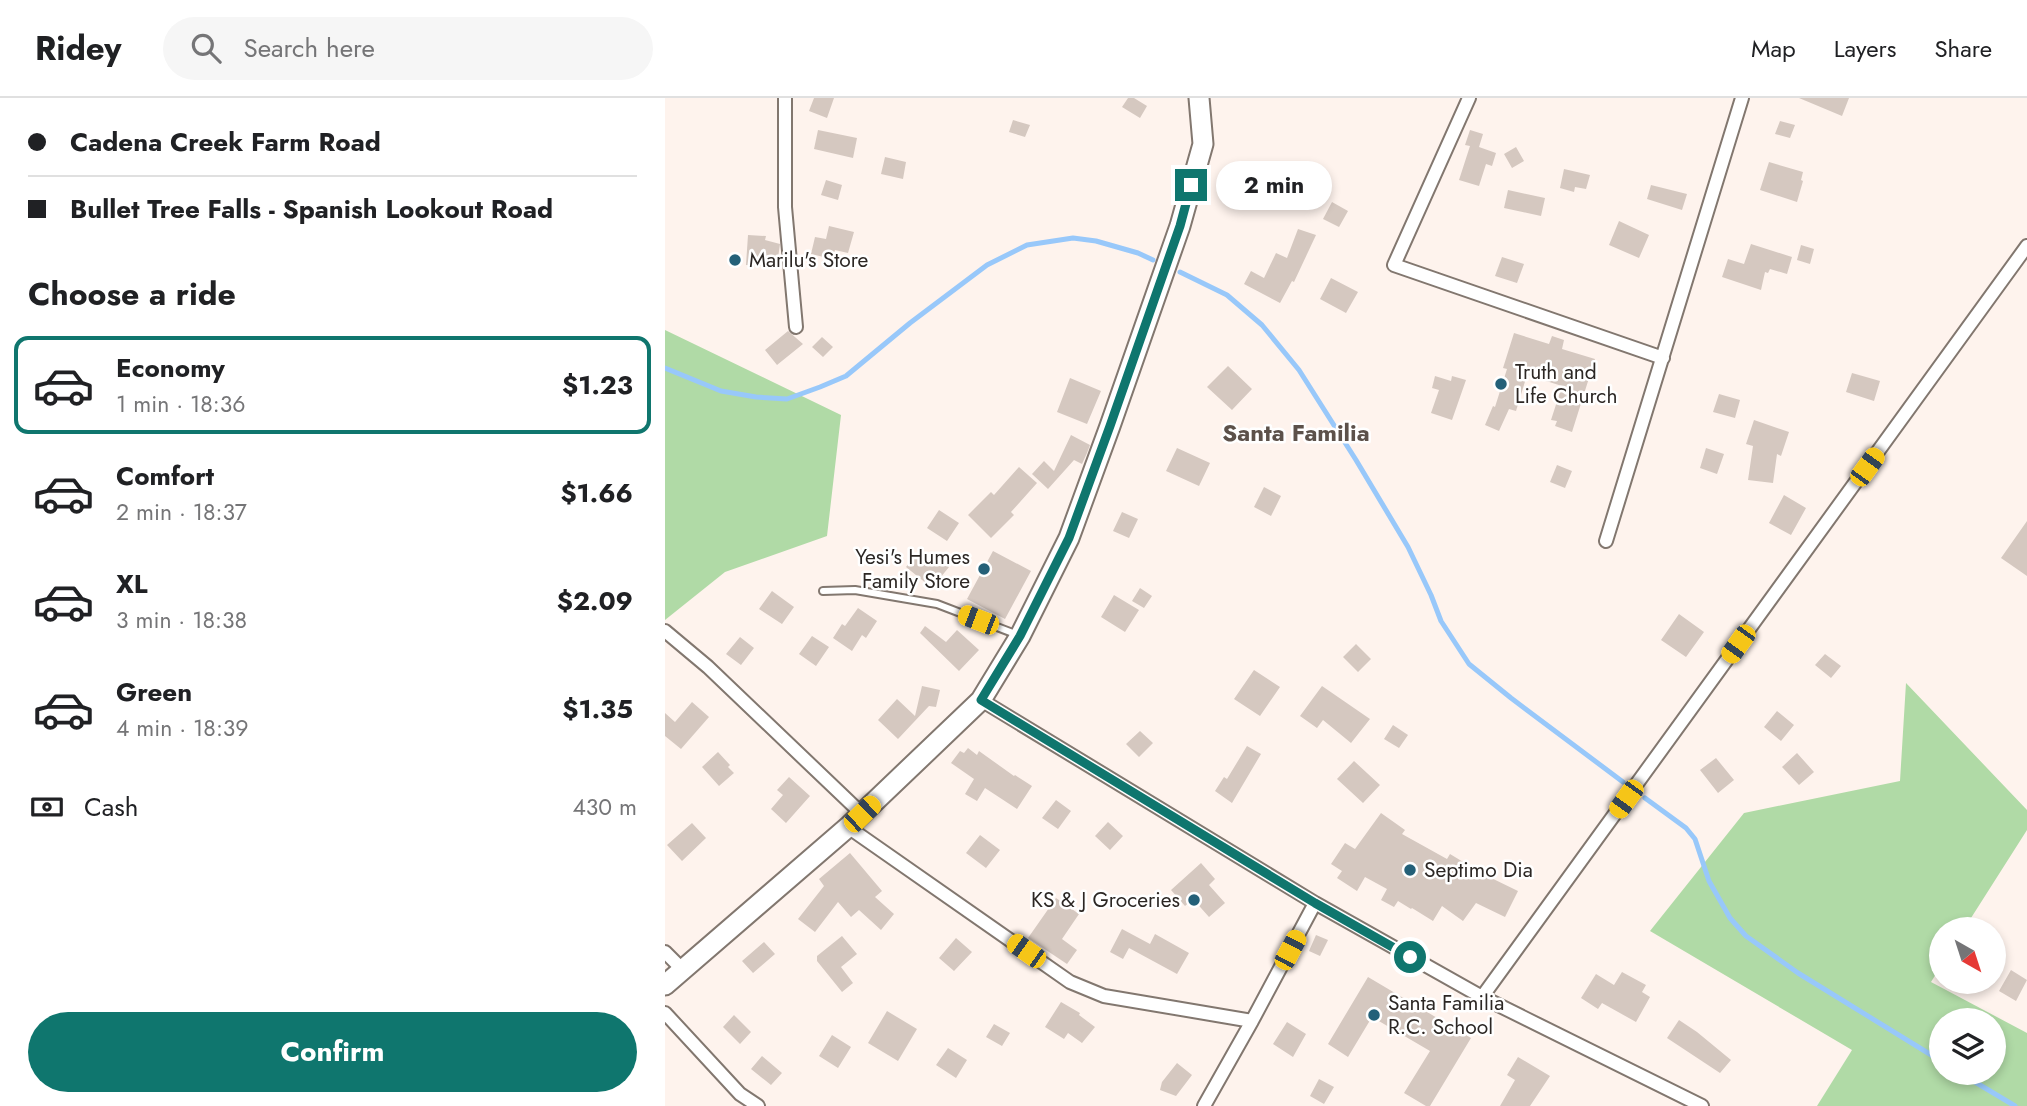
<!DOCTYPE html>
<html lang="en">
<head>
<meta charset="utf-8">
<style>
	body { margin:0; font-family:Jost,sans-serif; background:#f6f6f6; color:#202124; height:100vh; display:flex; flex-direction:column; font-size:26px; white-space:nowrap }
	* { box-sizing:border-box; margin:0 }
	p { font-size:23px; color:#757577 }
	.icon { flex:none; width:38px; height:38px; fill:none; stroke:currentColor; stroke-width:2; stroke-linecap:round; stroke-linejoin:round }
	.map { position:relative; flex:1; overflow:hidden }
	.side { display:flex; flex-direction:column; background:#fff; width:665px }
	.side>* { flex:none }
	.hud { display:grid; align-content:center; height:154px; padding:0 28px; background:#fff }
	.needle { width:46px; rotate:141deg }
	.buttons { position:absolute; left:1264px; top:819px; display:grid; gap:14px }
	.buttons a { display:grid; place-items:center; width:77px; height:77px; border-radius:50%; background:#fff; box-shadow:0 4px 10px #0003; font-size:35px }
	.end { position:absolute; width:32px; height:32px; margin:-16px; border:9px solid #0f766e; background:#fff; box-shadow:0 0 0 4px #fff }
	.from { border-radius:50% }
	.bubble { position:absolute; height:49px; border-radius:24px; background:#fff; box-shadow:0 4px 10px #0003; font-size:23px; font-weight:700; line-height:49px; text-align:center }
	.car { position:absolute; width:21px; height:42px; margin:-21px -10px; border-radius:9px; box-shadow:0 0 5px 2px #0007; background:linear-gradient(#f5c518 24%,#345 0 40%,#f5c518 0 76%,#345 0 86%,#f5c518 0) }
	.hud b { display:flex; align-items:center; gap:24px; height:66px; font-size:26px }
	.hud b+b { border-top:2px solid #e0e0e0 }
	.hud i { width:18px; height:18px; background:#202124 }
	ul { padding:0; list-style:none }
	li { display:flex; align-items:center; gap:21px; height:98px; margin:0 14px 10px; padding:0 14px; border:4px solid transparent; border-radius:14px }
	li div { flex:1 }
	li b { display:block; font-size:26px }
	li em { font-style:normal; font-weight:700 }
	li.selected { border-color:#0f766e }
	li>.icon { width:63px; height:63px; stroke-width:1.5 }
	h2 { padding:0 28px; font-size:32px; line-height:84px }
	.pay { display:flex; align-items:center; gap:18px; height:77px; padding:0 28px; font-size:26px }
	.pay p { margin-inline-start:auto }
	.primary-button { display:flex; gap:14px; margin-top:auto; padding:14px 28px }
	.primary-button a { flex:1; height:80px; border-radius:42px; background:#0f766e; color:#fff; font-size:28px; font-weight:700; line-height:80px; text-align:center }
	header { display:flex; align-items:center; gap:42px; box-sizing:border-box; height:98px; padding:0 35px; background:#fff; border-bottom:2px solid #e0e0e0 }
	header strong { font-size:33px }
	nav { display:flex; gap:38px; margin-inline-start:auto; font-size:24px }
	.search { width:490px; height:63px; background:#f6f6f6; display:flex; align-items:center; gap:18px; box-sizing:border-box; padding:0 24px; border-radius:38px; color:#757577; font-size:26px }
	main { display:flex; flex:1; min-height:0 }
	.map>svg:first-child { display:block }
	.green { fill:#b0daa6; fill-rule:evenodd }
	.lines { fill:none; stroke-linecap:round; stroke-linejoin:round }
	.stream { stroke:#98c8fa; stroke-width:5 }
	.building { fill:#d5c8c0 }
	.lane-casing { stroke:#82776f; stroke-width:10 }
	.street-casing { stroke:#82776f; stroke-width:16 }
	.secondary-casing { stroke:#82776f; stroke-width:23 }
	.lane { stroke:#fff; stroke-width:6 }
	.street { stroke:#fff; stroke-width:12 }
	.secondary { stroke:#fff; stroke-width:19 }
	.route { stroke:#0f766e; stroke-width:9 }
	.poi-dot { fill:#246078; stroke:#fff; stroke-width:2.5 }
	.labels { text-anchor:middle; stroke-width:5; stroke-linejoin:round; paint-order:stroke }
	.poi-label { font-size:21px; fill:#2c2724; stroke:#fff; text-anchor:start }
	.quarter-label { font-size:24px; font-weight:bold; fill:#5c514a; stroke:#fff }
</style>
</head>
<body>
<header>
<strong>Ridey</strong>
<div class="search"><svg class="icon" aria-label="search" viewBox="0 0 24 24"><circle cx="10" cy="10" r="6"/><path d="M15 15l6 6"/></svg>Search here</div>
<nav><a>Map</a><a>Layers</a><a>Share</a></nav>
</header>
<main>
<section class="side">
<div class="hud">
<b><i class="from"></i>Cadena Creek Farm Road</b>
<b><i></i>Bullet Tree Falls - Spanish Lookout Road</b>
</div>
<h2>Choose a ride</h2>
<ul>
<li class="selected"><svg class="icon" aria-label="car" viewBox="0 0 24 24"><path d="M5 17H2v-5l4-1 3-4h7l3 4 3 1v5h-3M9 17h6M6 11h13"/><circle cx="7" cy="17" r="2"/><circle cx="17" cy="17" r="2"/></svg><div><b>Economy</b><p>1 min · 18:36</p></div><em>$1.23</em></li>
<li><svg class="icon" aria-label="car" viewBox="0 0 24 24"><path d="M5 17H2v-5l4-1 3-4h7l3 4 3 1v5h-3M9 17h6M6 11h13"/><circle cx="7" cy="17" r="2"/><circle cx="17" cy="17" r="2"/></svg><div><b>Comfort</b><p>2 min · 18:37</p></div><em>$1.66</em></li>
<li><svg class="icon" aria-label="car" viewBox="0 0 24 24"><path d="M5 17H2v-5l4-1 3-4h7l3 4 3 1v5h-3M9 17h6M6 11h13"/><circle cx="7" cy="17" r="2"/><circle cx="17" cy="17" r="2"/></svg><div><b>XL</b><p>3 min · 18:38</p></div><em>$2.09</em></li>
<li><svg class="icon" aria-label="car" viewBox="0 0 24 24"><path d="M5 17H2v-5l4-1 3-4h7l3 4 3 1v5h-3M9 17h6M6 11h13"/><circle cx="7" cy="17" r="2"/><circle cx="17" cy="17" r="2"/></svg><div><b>Green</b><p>4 min · 18:39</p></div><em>$1.35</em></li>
</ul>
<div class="pay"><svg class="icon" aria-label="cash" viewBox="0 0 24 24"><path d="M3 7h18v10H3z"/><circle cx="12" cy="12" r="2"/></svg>Cash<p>430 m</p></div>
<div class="primary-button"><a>Confirm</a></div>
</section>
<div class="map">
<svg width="1362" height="1008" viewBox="0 0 1362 1008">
	<rect width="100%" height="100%" fill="#fef3ed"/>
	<path class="green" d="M0 232 176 317 162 438 60 474 0 522Z
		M1241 585 1362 712V732L1299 831H1276V868L1266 884 1362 935V1008H1152L1187 952 985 833 1079 715 1235 683ZM1276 922H1328V975H1276Z"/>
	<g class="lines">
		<path class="stream" d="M515 174 562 197 597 227 634 272 691 362 743 449 766 497 776 523 804 566 846 600 958 684
			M0 270 56 293 91 299 122 301 155 289 181 278 245 225 322 167 362 147 408 140 431 143 473 155 488 162
			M980 700 1021 730 1030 741 1044 783 1065 820 1081 838 1133 875 1276 963
			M1295 975 1350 1008"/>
	</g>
	<path class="building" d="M149 0H169L162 20 144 13Z
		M463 0H469L482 8 475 20 457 9Z
		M1134 0H1184L1177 18Z
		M348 22 365 27 360 39 344 34Z
		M1115 23 1130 27 1125 40 1110 36Z
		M153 32 192 40 188 60 149 51Z
		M805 32 818 36 814 49 831 55 827 68 821 66 814 88 794 82 805 48 800 47Z
		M851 49 859 63 847 70 839 56Z
		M220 59 241 64 238 81 216 76Z
		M1104 64 1138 74 1136 82 1138 83 1132 104 1095 92Z
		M899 71 925 77 921 91 910 89 909 94 895 90Z
		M161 82 177 87 173 102 156 97Z
		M986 87 1022 96 1017 112 982 101Z
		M843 92 880 100 876 118 839 110Z
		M667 104 683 113 674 129 658 121Z
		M954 123 984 137 974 160 944 147Z
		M164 128 189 134 183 155 170 152 167 161 146 156 150 139 161 141Z
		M633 131 651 137 629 184 627 183 615 205 579 186 586 173 599 180 611 155 622 160Z
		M83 137 101 138 100 142 115 146 113 160 98 157 97 168 81 167Z
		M1086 146 1127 159 1122 176 1105 171 1103 175 1100 174 1096 192 1057 179 1063 161 1079 166Z
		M1136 147 1149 151 1145 166 1132 162Z
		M837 159 859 166 852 185 830 178Z
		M666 180 693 194 681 215 655 201Z
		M123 233 138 246 112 267 100 252Z
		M849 235 884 246 887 238 899 242 897 251 930 261 907 334 890 328 892 323 886 322 897 288 862 277 851 313 844 311 834 333 820 327 828 308 830 309 842 271 838 270Z
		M157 239 168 249 158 259 147 249Z
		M563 268 587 291 567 312 542 289Z
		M1187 275 1215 283 1209 303 1181 294Z
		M770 278 786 283 787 278 801 282 787 322 766 315 774 292 767 290Z
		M405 280 436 293 422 326 392 314Z
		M1054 296 1075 302 1070 320 1048 314Z
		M1089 322 1124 334 1116 358 1112 356 1108 385 1083 382 1088 348 1081 346Z
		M406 337 425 347 422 355 417 366 409 362 383 391 367 376 379 363 389 373Z
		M512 350 545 365 534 388 501 373Z
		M1041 350 1059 356 1052 376 1035 370Z
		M892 367 907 373 900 390 885 384Z
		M354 369 372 385 346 414 349 417 326 440 303 417 326 394 329 397Z
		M599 389 616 398 606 418 589 409Z
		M1119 397 1141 410 1126 437 1104 425Z
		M274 412 294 425 282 443 262 430Z
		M457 414 473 421 464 440 448 433Z
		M1362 423V478L1336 460Z
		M328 453 366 473 340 521 302 501Z
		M266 455 284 469 267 490 241 469 251 457 259 464Z
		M475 490 487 498 479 510 467 503Z
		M107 493 129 509 117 526 94 511Z
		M449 497 474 512 460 534 436 519Z
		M193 510 212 523 201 540 197 537 187 553 168 540 177 526 180 528Z
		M1014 516 1039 534 1021 559 996 542Z
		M260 528 281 544 292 532 314 552 294 573 255 535Z
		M147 538 164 549 151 568 134 556Z
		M75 539 89 550 76 567 61 556Z
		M691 546 706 561 693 574 678 559Z
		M1160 556 1176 568 1166 580 1150 567Z
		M589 572 615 589 595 618 569 601Z
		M257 588 275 592 271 609 264 608 233 641 213 622 232 601 250 618Z
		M657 588 705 621 686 645 658 622 652 630 635 618Z
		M27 604 44 619 16 651 0 638V615L10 624Z
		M1112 613 1129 627 1116 643 1099 629Z
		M728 627 743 637 734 650 719 641Z
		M475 633 488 645 474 659 461 646Z
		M582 648 596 656 567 705 550 693 559 679 562 681Z
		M303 650 312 657 314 653 349 678 350 677 367 688 352 711 320 690 312 703 300 696 309 681 286 665 295 653 299 655Z
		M53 654 65 667 63 669 69 675 54 688 37 669Z
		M1132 655 1149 674 1134 687 1117 669Z
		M1051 660 1069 682 1053 695 1035 672Z
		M689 663 715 687 698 705 672 681Z
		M124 679 145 698 121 725 106 711 118 697 112 692Z
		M391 702 406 713 393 731 377 720Z
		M716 715 740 732 737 736 782 761 785 756 818 776 853 793 840 819 811 805 798 823 777 808 768 823 747 810 746 811 733 803 729 809 716 802 722 791 700 779 692 793 672 780 677 773 666 766 680 745 690 751Z
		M443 724 458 738 445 752 430 738Z
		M27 725 41 740 17 763 2 747Z
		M315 737 335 752 321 770 301 755Z
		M185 755 217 793 210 799 229 816 216 832 194 812 186 819 173 804 150 834 133 821 159 788 154 781Z
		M536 765 550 781 544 787 560 805 544 819 528 801 520 808 506 792Z
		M391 800 414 816 397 841 412 852 402 866 363 840Z
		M457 831 485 846 490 836 524 855 512 876 464 850 458 861 445 854Z
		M651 837 663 842 655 858 644 853Z
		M177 838 192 856 176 869 188 885 177 894 152 863V858Z
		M291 840 307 854 289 873 274 860Z
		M99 844 110 856 88 875 77 863Z
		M1346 872 1362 882 1351 903 1334 893Z
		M957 874 981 887 977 894 985 899 971 924 937 905 933 911 916 900 931 876 949 887Z
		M703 879 806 940 765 1008H761L739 995 765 953 707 919 683 959 663 946Z
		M396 904 415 915 414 917 430 929 417 945 403 935 399 941 380 929Z
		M222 913 252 931 233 963 203 945Z
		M69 917 86 934 75 946 58 929Z
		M1014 922 1032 934 1066 962 1055 975 1002 940Z
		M622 924 641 936 628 959 608 946Z
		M329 926 345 935 337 948 321 939Z
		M167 937 186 949 173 970 154 958Z
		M283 950 302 962 291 980 271 967Z
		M97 958 117 975 106 987 86 971Z
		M853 959 885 978 865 1008H835L850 982 842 977Z
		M512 965 527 977 511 998 495 992 497 984Z
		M654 981 669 989 659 1006 645 998Z"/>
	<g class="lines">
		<g class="lane-casing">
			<path id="lane" d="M158 493 190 492 272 506 353 537"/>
		</g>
		<g class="street-casing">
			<path id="street" d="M120 0V109L131 229
				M804 0 729 167 998 260
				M941 443 1077 0
				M0 533 43 569 197 716
				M316 602 650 805 817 899 1037 1008
				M183 729 405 884 439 898 587 923
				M0 854 18 872
				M817 899 1362 148
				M0 915 75 996 93 1008
				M539 1008 587 923 650 805"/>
		</g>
		<g class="secondary-casing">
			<path id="secondary" d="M0 887 183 729 316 602 355 538 404 440 445 328 515 128 538 46 534 0"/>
		</g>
		<use href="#lane" class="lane"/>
		<use href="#street" class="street"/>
		<use href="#secondary" class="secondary"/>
	</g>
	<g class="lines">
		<path class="route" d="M526 87 515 128 445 328 404 440 355 538 316 602 650 805 745 859"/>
	</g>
	<g class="poi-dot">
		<circle cx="70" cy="162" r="7"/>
		<circle cx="836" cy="286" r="7"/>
		<circle cx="319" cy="471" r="7"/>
		<circle cx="745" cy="772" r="7"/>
		<circle cx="529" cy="802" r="7"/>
		<circle cx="709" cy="917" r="7"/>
	</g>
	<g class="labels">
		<g class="poi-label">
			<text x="84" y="169">Marilu's Store</text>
			<text x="850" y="281">Truth and<tspan x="850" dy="24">Life Church</tspan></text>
			<text x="305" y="466" text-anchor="end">Yesi's Humes<tspan x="305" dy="24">Family Store</tspan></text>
			<text x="759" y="779">Septimo Dia</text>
			<text x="515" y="809" text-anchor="end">KS &amp; J Groceries</text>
			<text x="723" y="912">Santa Familia<tspan x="723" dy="24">R.C. School</tspan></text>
		</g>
		<g class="quarter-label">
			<text x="631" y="343">Santa Familia</text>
		</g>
	</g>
</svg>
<div class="buttons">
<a><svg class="needle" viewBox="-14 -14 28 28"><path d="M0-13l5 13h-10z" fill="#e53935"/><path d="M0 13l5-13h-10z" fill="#757577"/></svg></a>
<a><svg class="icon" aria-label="layers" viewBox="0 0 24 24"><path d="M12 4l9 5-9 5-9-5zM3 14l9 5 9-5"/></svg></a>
</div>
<i class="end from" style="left:745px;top:859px"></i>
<i class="end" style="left:526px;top:87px"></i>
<div class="bubble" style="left:551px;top:63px;width:116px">2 min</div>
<i class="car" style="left:1202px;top:369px;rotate:36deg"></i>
<i class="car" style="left:313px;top:522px;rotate:291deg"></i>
<i class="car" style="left:1073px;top:546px;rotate:216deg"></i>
<i class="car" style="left:961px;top:701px;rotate:216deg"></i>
<i class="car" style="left:197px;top:716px;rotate:46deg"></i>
<i class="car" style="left:625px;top:852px;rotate:28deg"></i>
<i class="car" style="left:361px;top:853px;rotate:305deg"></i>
</div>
</main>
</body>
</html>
